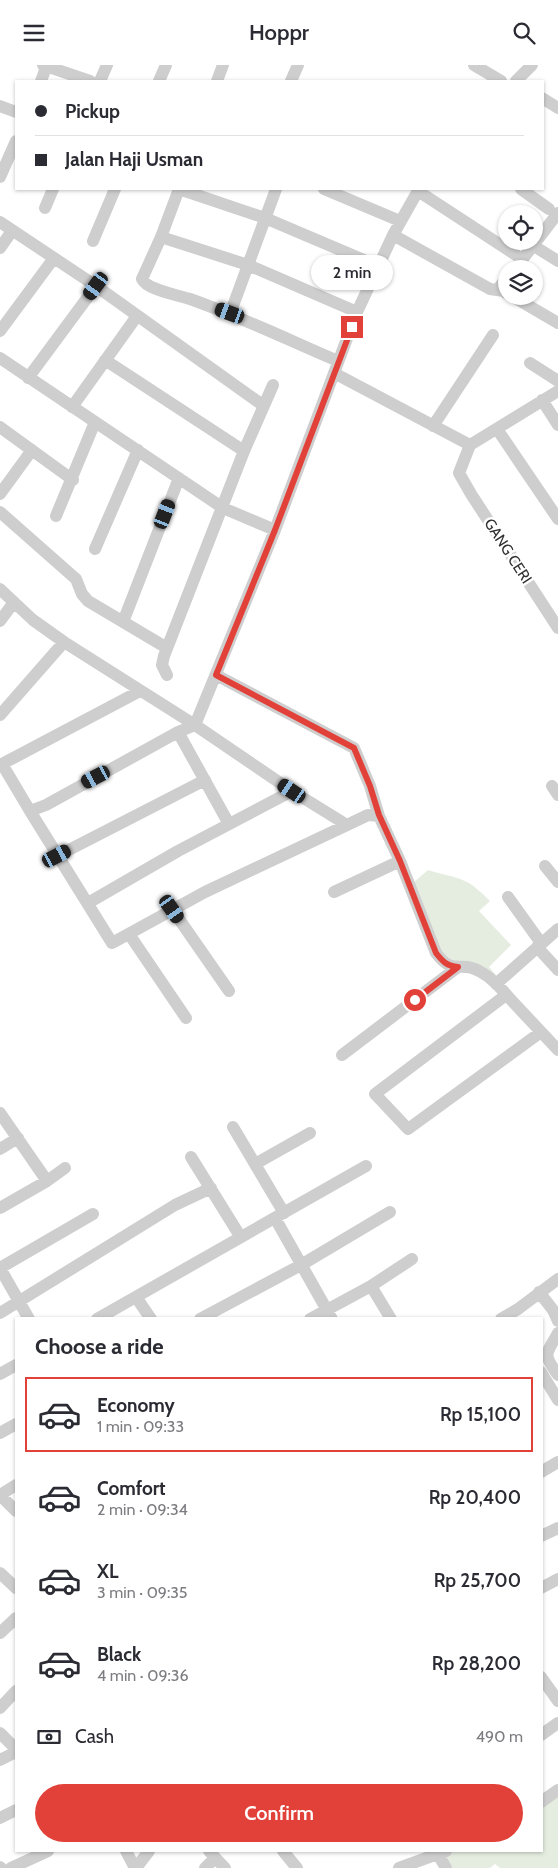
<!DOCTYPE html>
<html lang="en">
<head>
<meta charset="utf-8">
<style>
	body { margin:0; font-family:Cabin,sans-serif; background:#f2f2f3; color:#2b2b33; height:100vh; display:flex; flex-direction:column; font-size:19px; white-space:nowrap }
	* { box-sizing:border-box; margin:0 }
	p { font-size:16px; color:#7c7c81 }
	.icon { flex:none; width:28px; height:28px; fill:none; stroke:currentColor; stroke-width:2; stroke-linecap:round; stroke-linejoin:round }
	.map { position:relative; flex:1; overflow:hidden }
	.sheet { position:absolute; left:15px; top:1252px; width:528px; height:535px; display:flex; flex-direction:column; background:#fff; border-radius:0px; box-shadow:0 1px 4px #0004 }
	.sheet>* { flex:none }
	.guide { position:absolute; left:15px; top:15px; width:529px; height:110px; border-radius:0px; box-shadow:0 1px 4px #0004; display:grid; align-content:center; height:110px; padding:0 20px; background:#fff }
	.buttons { position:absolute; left:498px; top:140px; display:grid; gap:10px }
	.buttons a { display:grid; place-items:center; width:45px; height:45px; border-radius:50%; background:#fff; box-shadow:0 1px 4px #0004; font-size:25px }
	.end { position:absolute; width:22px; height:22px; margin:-11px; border:6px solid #e24139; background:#fff; box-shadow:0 0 0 2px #fff }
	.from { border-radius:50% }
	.bubble { position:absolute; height:35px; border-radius:18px; background:#fff; box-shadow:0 1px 4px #0004; font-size:16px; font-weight:600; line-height:35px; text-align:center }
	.car { position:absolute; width:15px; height:30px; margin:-15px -8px; border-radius:6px; box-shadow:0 0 4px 1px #0007; background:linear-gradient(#222 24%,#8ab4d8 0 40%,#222 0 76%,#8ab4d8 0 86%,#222 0) }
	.guide b { display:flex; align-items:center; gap:18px; height:48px; font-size:19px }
	.guide b+b { border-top:1px solid #e1e1e2 }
	.guide i { width:12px; height:12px; background:#2b2b33 }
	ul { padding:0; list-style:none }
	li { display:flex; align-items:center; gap:15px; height:75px; margin:0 10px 8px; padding:0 10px; border:2px solid transparent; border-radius:0px }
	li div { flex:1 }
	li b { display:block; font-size:19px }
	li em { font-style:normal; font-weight:600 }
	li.selected { border-color:#e24139 }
	li>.icon { width:45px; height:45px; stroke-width:1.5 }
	h2 { padding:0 20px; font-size:22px; line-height:60px }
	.pay { display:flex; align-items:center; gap:12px; height:55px; padding:0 20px; font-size:19px }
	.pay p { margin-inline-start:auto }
	.cta { display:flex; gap:10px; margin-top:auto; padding:10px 20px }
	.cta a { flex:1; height:58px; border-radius:30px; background:#e24139; color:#fff; font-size:20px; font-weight:600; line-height:58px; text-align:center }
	header { display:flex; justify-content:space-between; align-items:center; height:65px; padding:0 20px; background:#fff; font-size:22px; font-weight:600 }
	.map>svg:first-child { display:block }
	.green { fill:#e5ede0 }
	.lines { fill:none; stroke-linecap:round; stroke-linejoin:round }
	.minor { stroke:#cecece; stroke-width:12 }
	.route { stroke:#e24139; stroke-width:6 }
	.labels { text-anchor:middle; stroke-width:5; stroke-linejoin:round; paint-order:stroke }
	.street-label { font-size:15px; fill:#313131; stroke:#fff }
</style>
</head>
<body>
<header><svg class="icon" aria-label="menu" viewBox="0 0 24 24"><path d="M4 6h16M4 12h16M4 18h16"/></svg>Hoppr<svg class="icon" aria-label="search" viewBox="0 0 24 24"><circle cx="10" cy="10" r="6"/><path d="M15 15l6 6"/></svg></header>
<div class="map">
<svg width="558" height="1803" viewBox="0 0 558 1803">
	<rect width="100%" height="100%" fill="#fff"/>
	<path class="green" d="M428 805C439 809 450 810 460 814 472 818 481 827 490 836L479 846 511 880 489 902 496 910 457 898 440 887 414 817Z
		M558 1730V1803H500L495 1799 490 1803H451L442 1790 449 1786H541V1741Z"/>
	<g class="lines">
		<path class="minor" d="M43 0 90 16
			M474 0 501 16
			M41 16 47 0
			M100 16 107 0
			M159 16 166 0
			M217 16 223 0
			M291 16 298 0
			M516 16 532 0
			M542 33 558 43
			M0 41 16 47
			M0 112 16 76
			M324 124 400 156
			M521 124 549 144
			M418 126 516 190
			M45 143 53 124
			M0 157 96 221 264 341
			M393 170 490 224 504 226
			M161 172 248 200 357 247
			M93 176 115 124
			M534 181 558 196
			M0 183 12 166
			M515 204 558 148
			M506 214 501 220 506 228
			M512 231 558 258
			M230 249 276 124
			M0 266 54 193
			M0 293 223 443 275 465
			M105 295 244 386
			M338 296C289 275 241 252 190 234 178 230 147 225 142 214L161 172 179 124 265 153 378 201
			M530 298 558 316
			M334 308 470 380
			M28 313 96 221
			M558 326 470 380 459 408 471 429 558 563
			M542 335 558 360
			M72 342 137 251
			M433 361 493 270
			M0 362 73 415
			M497 364 558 454
			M0 429 32 385
			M0 447 76 514 82 529 88 536 167 583
			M56 451 95 357
			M95 484 138 385
			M0 524 33 555 64 577 195 660 292 726 347 760 368 750 379 751
			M0 556 14 537
			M123 557 179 413
			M167 610 162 600 164 591 244 386 273 320
			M216 610 354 683 370 721 379 751 400 796 436 888C454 912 460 895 479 906 493 913 503 926 513 937 528 953 543 969 558 985
			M0 650 64 577
			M195 660 178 667 46 740 30 746 112 878 205 827 347 760
			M195 660 275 465 357 247 393 170 419 124
			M178 667 229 759
			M552 721 558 730
			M30 746 2 699 140 626
			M57 791 205 715
			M545 801 558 817
			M334 827 400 796
			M508 832 541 878
			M88 838 178 786 292 726
			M172 844 229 926
			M129 869 186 953
			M537 882 558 905
			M496 919 558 864
			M506 930 375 1029 408 1064 541 967
			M342 990 458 902
			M0 1048 47 1116
			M233 1062 284 1148
			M0 1084 18 1073
			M191 1092 240 1171
			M255 1099 310 1068
			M0 1143 47 1116 65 1103
			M275 1153 332 1254
			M0 1203 93 1149
			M0 1203 29 1254
			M371 1221 391 1254
			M539 1227 553 1245 558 1256
			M136 1232 151 1254
			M0 1248 175 1140 211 1123
			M97 1254 366 1101
			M200 1254 301 1200 390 1147
			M310 1254 371 1221 412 1194
			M501 1254 518 1244 558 1214
			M558 1268C546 1290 542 1288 558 1310
			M541 1307 558 1335
			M0 1309 16 1300
			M0 1368 16 1359
			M541 1407 558 1397
			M0 1430 16 1446
			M0 1430 16 1420
			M541 1471 558 1463
			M0 1508 16 1523
			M541 1523 558 1514
			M0 1568 16 1553
			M541 1612 558 1636
			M0 1643 16 1626
			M0 1668 16 1684
			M541 1670 558 1658
			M0 1695 16 1687
			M541 1737 558 1725
			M0 1753 16 1745
			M126 1786 135 1803
			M209 1786 225 1803
			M283 1786 297 1803
			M436 1786 446 1803
			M0 1802 1 1803
			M11 1803 48 1786
			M136 1803 149 1786
			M205 1803 215 1793
			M399 1803 446 1786"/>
	</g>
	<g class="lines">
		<path class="route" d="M352 262 275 465 216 610 354 683 370 721 379 750 400 796 436 888C443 897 447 901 458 902L415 935"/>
	</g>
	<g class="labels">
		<g class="street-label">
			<text transform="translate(508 486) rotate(57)" y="5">GANG CERI</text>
		</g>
	</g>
</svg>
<div class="buttons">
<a><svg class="icon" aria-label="locate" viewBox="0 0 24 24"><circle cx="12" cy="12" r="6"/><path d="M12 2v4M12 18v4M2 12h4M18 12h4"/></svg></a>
<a><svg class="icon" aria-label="layers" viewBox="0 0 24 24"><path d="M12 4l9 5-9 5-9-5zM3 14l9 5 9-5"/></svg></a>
</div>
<i class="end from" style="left:415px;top:935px"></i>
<i class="end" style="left:352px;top:262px"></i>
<div class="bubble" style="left:311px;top:190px;width:82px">2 min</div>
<i class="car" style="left:96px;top:221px;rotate:216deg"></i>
<i class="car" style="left:230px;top:248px;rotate:290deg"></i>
<i class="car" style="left:165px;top:449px;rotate:21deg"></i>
<i class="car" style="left:96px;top:712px;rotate:242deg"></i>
<i class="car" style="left:292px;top:726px;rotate:304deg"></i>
<i class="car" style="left:57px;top:791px;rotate:62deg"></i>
<i class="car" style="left:172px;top:844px;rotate:145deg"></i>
<div class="guide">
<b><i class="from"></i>Pickup</b>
<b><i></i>Jalan Haji Usman</b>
</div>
<section class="sheet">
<h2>Choose a ride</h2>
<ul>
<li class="selected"><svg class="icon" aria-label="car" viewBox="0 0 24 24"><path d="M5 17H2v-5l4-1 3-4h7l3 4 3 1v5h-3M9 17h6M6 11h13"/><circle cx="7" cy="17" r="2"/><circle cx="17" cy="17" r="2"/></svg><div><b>Economy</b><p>1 min · 09:33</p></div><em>Rp 15,100</em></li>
<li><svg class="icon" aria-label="car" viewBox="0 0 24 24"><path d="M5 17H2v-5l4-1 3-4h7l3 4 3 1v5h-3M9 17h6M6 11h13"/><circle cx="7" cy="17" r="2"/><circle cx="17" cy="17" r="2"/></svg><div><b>Comfort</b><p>2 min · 09:34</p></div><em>Rp 20,400</em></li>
<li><svg class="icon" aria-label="car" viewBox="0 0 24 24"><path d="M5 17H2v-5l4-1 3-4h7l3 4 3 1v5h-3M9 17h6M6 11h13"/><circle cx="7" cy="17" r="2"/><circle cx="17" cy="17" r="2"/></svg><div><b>XL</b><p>3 min · 09:35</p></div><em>Rp 25,700</em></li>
<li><svg class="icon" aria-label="car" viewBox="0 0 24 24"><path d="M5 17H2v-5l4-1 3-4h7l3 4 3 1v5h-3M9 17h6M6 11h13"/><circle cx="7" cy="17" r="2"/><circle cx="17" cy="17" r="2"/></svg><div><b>Black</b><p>4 min · 09:36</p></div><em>Rp 28,200</em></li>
</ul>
<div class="pay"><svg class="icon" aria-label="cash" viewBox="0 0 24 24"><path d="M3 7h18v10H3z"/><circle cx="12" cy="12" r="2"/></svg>Cash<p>490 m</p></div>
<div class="cta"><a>Confirm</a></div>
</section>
</div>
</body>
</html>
